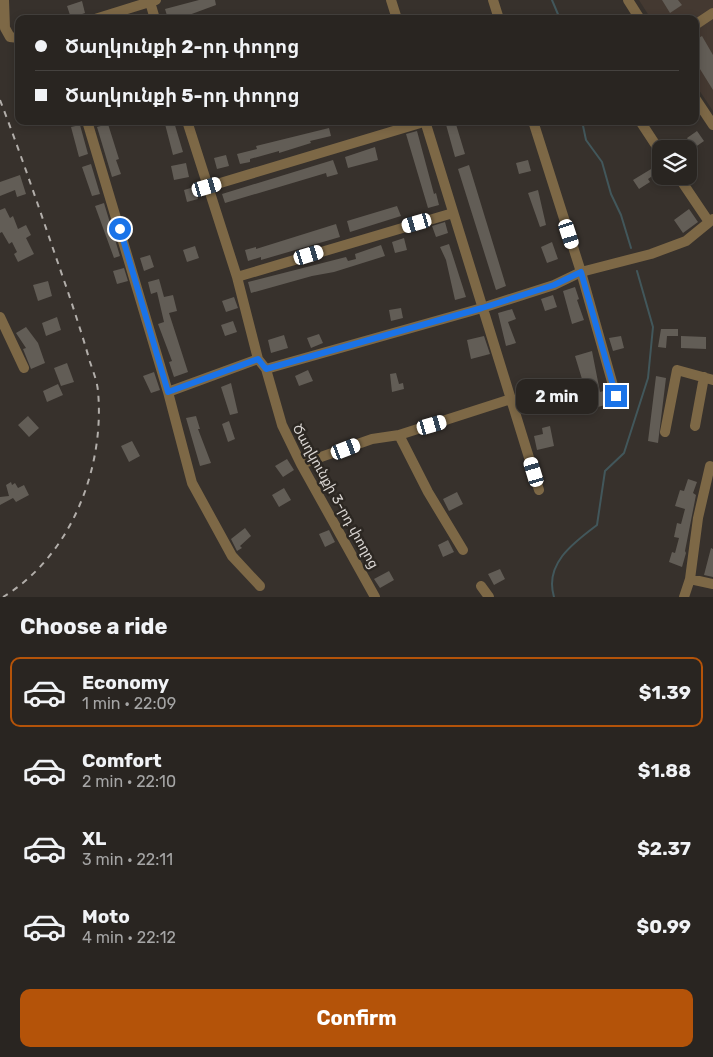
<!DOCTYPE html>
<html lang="en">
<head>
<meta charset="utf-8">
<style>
	body { margin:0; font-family:Rubik,"Noto Sans Armenian",sans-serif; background:#312d2a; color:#f1f3f6; height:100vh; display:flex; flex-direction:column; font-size:19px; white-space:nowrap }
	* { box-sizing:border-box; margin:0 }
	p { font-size:16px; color:#a5a5a5 }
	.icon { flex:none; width:28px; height:28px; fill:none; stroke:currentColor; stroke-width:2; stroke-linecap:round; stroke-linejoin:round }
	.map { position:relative; height:597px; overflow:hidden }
	.sheet { display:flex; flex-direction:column; background:#292521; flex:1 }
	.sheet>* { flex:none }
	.banner { position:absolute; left:15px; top:15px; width:684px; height:110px; border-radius:10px; box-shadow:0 2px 8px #0003,0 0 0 1px #45423f; display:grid; align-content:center; height:110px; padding:0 20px; background:#292521 }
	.controls { position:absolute; left:652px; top:140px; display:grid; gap:10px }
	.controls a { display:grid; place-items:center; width:45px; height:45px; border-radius:10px; background:#292521; box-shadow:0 2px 8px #0003,0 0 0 1px #45423f; font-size:25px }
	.end { position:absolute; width:22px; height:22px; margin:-11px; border:6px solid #1a73e8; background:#fff; box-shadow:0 0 0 2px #fff }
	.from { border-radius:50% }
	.bubble { position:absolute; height:35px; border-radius:10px; background:#292521; box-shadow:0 2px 8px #0003,0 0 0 1px #45423f; font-size:16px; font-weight:700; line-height:35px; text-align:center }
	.car { position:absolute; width:15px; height:30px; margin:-15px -8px; border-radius:6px; box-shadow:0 0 4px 1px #0007; background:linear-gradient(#fff 24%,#345 0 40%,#fff 0 76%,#345 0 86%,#fff 0) }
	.banner b { display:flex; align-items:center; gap:18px; height:48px; font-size:19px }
	.banner b+b { border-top:1px solid #45423f }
	.banner i { width:12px; height:12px; background:#f1f3f6 }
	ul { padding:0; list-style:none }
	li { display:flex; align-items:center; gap:15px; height:70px; margin:0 10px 8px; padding:0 10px; border:2px solid transparent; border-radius:10px }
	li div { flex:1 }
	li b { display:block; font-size:19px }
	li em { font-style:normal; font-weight:700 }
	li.on { border-color:#b45309 }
	li>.icon { width:45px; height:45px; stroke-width:1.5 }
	h2 { padding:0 20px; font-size:22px; line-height:60px }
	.primary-button { display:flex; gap:10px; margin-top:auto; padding:10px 20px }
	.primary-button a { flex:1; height:58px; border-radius:10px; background:#b45309; color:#fff; font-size:20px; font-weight:700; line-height:58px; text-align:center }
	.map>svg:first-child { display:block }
	.built { fill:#443931 }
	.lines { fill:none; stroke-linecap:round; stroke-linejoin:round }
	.stream { stroke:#42575b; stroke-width:2 }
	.building { fill:#625d56 }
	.minor { stroke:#7d6846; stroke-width:10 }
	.rail { stroke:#b2aeaa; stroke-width:2; stroke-dasharray:6 6; stroke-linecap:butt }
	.route { stroke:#1a73e8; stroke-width:6 }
	.labels { text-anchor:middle; stroke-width:5; stroke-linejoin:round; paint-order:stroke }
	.street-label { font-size:14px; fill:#dad6d3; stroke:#2c2722 }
</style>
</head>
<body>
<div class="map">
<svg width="713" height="597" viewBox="0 0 713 597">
	<rect width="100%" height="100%" fill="#37312c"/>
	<path class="built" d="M639 0H713V111L695 84V19H651Z"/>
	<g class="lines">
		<path class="stream" d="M552 0 560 19
			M582 121 586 140 602 162 611 194 621 215 631 248
			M554 597C544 564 573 543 597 525L605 471 624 453 648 378 653 327 637 271"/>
	</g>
	<path class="building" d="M199 0H215L216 5 189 15 168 19 165 9Z
		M662 0H678L682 5 670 13Z
		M82 1 85 13 71 18 67 6Z
		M702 36 713 55V90L695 61V40Z
		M445 121H455L465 154 455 157Z
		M174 122 183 152 173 155 165 124Z
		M108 124 119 159 116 160 121 174 112 177 97 127Z
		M80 125 88 154 79 157 71 127Z
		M329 128 331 136 310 141 311 143 279 153V151L250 159V162L240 164 237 154 257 149 256 146Z
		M417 131 434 194 436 193 439 205 428 208 406 134Z
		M697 131 704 141 694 148 687 138Z
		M375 147 378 160 348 168 345 157Z
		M226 155 229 166 217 169 214 158Z
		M333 160 338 174 327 177 326 173 225 203 222 194Z
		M528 160 531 171 519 174 516 163Z
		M186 163 189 177 174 180 171 166Z
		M661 163V170L648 179 650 182 639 189 633 180Z
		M91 164 100 194 92 196 82 167Z
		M469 165 506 286 496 290 458 169Z
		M20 175 26 194 17 197 15 190 0 196V182Z
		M194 187 198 199 187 202 184 190Z
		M538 190 546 225 540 227 528 193Z
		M104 203 120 256 114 258 95 206Z
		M397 206 401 216 350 232 347 221Z
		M5 208 10 218 13 216 18 229 26 225 31 235 26 238 34 254 18 262 14 254 17 252 12 242 9 244 2 232 0 233V210Z
		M689 209 698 222 683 233 674 220Z
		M445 222 448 233 436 237 432 226Z
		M336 224 340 237 261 260V257L248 261 245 250 256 247V249Z
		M404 238 407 250 395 253 392 242Z
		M552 242 558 259 547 263 541 247Z
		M449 244 466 297 455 300 446 260 440 247Z
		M381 245 385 256 334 272 312 276 251 293 248 282 346 257 348 261 356 259 355 254Z
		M195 246 199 258 187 262 183 250Z
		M150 255 154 267 144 271 140 258Z
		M124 268 128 281 117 284 113 271Z
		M159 279 164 297 173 295 177 311 169 313 188 372 174 377 169 362 172 361 158 324 164 322 157 292 151 294 148 282Z
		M48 281 52 296 38 301 33 285Z
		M575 287 579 299 577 300 584 320 572 324 563 291Z
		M553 295 557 307 545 311 541 299Z
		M234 297 238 308 226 312 222 301Z
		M401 308 403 318 391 321 389 310Z
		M512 309 516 319 508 322 516 343 506 346 498 313Z
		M57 317 61 330 46 336 42 323Z
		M233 321 237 332 225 336 221 325Z
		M26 327 38 343 45 363 31 369 23 349 26 348 16 333Z
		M661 329H678V336H667L666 348 658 347Z
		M319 334 323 343 311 348 307 338Z
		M284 335 288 348 271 353 268 340Z
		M484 336 490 354 471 359 467 340Z
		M621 336 624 348 613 351 609 338Z
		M681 336 706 337V349L681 348Z
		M592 351 600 392 607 390 612 403 598 407 593 387 585 389 575 356Z
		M67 363 74 382 61 386 54 368Z
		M308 370 313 381 299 386 295 376Z
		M154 372 160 390 151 393 143 376Z
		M396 373 399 384 403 383 404 389 392 392 390 374Z
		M656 376 666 378 658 443 648 441Z
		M231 383 238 413 230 415 221 387Z
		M58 384 63 395 47 402 43 391Z
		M539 389 542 399 528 403 525 394Z
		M28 416 39 428 29 437 18 425Z
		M196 416 200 429H198L211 463 200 466 186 418Z
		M229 421 235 439 228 442 222 424Z
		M550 426 554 446 537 450 534 436 543 434 542 428Z
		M132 441 140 456 129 462 121 446Z
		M287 459 294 470 283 477 275 466Z
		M688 479 697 482 693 493 696 495 685 551 686 553 682 567 669 562 672 552 675 553 679 538 674 537 677 523 681 524 685 509 675 506 680 490 684 491Z
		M11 482 12 485 15 483 18 488 24 485 29 495 16 502 13 498 0 505V497L9 496 6 485Z
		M284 488 291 500 279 507 272 495Z
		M457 492 463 504 449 511 443 499Z
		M245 528 251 536 240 546 242 548 237 551 231 539Z
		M329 530 335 542 325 547 319 534Z
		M448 540 454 552 443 557 438 545Z
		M711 548 713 549V577L704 575Z
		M500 569 505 579 494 585 488 574Z
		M389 571 394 580 380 588 374 579Z"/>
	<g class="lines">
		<path class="minor" d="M4 0 5 28 10 37 19 38
			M391 0 397 19
			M493 0 499 19
			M628 0 640 19
			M150 2 155 19
			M95 19 156 0
			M695 25 713 13
			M695 98 713 125
			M87 121 168 392 192 483 232 556 260 586
			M187 121 237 277 258 359 266 369 282 425 301 464 375 597
			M425 121 539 490
			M533 121 581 272 616 396
			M640 121 661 153
			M678 176 709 222
			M207 187 427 121
			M237 277 453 213
			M0 317 24 368
			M266 369 482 308 554 285 581 272 651 254 686 241 713 219
			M168 392 258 359
			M695 426 704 377
			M665 432 677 370 713 380
			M399 435 428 492 463 550
			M301 464 372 439 399 435 511 399
			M690 579 698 518 710 466
			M481 586 489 597
			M684 597 690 579 713 584"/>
		<path class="rail" d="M0 100C24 162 45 226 67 289 75 313 83 337 90 362 93 371 97 381 98 391 105 468 71 556 3 597"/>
	</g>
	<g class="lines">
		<path class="route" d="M120 229 168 392 258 359 266 369 482 308 554 285 581 272 616 396"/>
	</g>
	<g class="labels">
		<g class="street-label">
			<text transform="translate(336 496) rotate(61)" y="5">Ծաղկունքի 3-րդ փողոց</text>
		</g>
	</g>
</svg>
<div class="controls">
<a><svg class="icon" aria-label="layers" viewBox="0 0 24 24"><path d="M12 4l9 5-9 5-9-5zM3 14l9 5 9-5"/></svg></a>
</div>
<i class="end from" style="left:120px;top:229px"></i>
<i class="end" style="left:616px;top:396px"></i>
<div class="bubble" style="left:516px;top:379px;width:82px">2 min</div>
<i class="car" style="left:207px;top:187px;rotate:74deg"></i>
<i class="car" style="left:417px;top:223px;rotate:254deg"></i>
<i class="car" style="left:569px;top:234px;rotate:162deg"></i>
<i class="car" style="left:309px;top:255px;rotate:73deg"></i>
<i class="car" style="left:432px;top:425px;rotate:74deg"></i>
<i class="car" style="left:346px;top:449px;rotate:69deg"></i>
<i class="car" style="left:534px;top:472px;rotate:343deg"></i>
<div class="banner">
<b><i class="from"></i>Ծաղկունքի 2-րդ փողոց</b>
<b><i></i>Ծաղկունքի 5-րդ փողոց</b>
</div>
</div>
<section class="sheet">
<h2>Choose a ride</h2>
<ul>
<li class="on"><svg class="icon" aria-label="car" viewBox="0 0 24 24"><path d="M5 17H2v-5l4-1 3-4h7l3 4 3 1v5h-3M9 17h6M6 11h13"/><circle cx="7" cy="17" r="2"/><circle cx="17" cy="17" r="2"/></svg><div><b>Economy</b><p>1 min · 22:09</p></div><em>$1.39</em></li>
<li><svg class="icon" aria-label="car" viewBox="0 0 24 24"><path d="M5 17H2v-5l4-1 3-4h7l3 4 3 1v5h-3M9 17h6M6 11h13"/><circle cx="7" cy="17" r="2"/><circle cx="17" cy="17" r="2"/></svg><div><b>Comfort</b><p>2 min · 22:10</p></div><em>$1.88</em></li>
<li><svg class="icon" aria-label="car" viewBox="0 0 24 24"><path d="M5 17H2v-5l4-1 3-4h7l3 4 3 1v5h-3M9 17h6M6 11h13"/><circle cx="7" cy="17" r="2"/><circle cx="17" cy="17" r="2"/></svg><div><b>XL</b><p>3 min · 22:11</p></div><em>$2.37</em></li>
<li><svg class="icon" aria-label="car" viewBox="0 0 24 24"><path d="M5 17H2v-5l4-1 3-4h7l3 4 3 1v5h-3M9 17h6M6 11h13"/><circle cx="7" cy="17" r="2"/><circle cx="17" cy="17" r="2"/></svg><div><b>Moto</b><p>4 min · 22:12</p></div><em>$0.99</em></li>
</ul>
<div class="primary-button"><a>Confirm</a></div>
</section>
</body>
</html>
